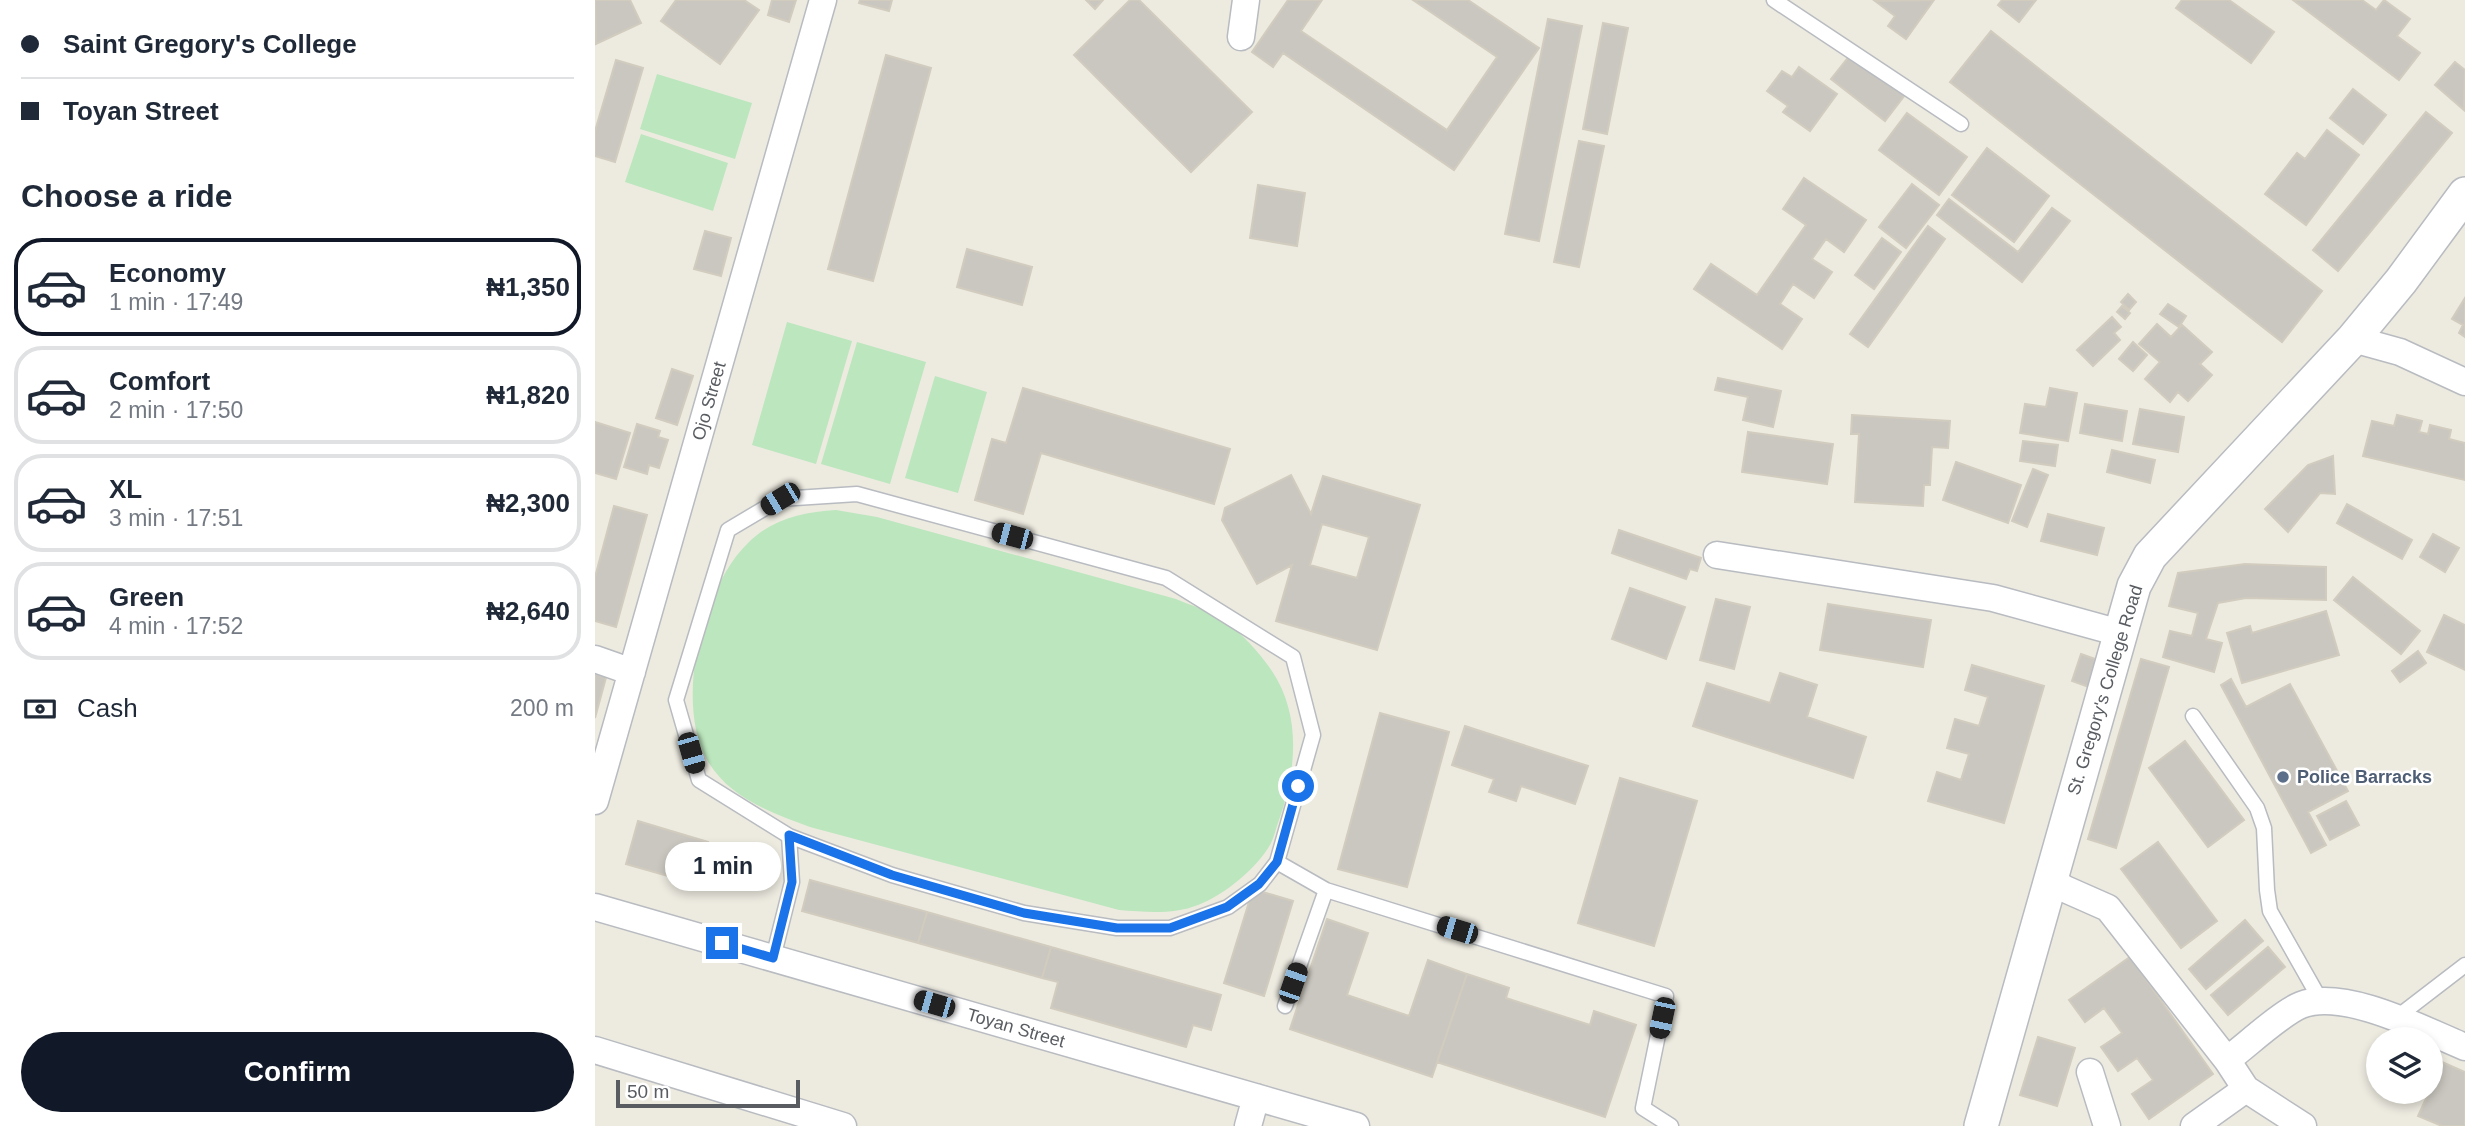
<!DOCTYPE html>
<html lang="en">
<head>
<meta charset="utf-8">
<style>
	body { margin:0; font-family:Arial,sans-serif; background:#f2f2f3; color:#1f2937; height:100vh; display:flex; flex-direction:column; font-size:26px; white-space:nowrap }
	* { box-sizing:border-box; margin:0 }
	p { font-size:23px; color:#747a83 }
	.icon { flex:none; width:38px; height:38px; fill:none; stroke:currentColor; stroke-width:2; stroke-linecap:round; stroke-linejoin:round }
	.map { position:relative; flex:1; overflow:hidden }
	.drawer { display:flex; flex-direction:column; background:#fff; width:595px }
	.drawer>* { flex:none }
	.guide { display:grid; align-content:center; height:154px; padding:0 21px; background:#fff }
	.controls { position:absolute; left:1771px; top:1027px; display:grid; gap:14px }
	.controls a { display:grid; place-items:center; width:77px; height:77px; border-radius:50%; background:#fff; box-shadow:0 4px 10px #0003; font-size:35px }
	.scale { position:absolute; left:21px; bottom:18px; width:184px; box-sizing:border-box; padding-left:7px; border:4px solid #595d62; border-top:0; font-size:19px; line-height:24px; white-space:nowrap; color:#595d62; -webkit-text-stroke:5px #fff; paint-order:stroke }
	.end { position:absolute; width:32px; height:32px; margin:-16px; border:9px solid #1a73e8; background:#fff; box-shadow:0 0 0 4px #fff }
	.from { border-radius:50% }
	.bubble { position:absolute; height:49px; border-radius:24px; background:#fff; box-shadow:0 4px 10px #0003; font-size:23px; font-weight:800; line-height:49px; text-align:center }
	.car { position:absolute; width:21px; height:42px; margin:-21px -10px; border-radius:9px; box-shadow:0 0 5px 2px #0007; background:linear-gradient(#222 24%,#8ab4d8 0 40%,#222 0 76%,#8ab4d8 0 86%,#222 0) }
	.guide b { display:flex; align-items:center; gap:24px; height:66px; font-size:26px }
	.guide b+b { border-top:2px solid #e0e1e3 }
	.guide i { width:18px; height:18px; background:#1f2937 }
	ul { padding:0; list-style:none }
	li { display:flex; align-items:center; gap:21px; height:98px; margin:0 14px 10px; padding:0 7px; border:4px solid #e0e1e3; border-radius:28px }
	li div { flex:1 }
	li b { display:block; font-size:26px }
	li em { font-style:normal; font-weight:800 }
	li.current { border-color:#111827 }
	li>.icon { width:63px; height:63px; stroke-width:1.5 }
	h2 { padding:0 21px; font-size:32px; line-height:84px }
	.pay { display:flex; align-items:center; gap:18px; height:77px; padding:0 21px; font-size:26px }
	.pay p { margin-inline-start:auto }
	.action { display:flex; gap:14px; margin-top:auto; padding:14px 21px }
	.action a { flex:1; height:80px; border-radius:42px; background:#111827; color:#fff; font-size:28px; font-weight:800; line-height:80px; text-align:center }
	main { display:flex; flex:1; min-height:0 }
	.map>svg:first-child { display:block }
	.garden { fill:#bce6bd }
	.building { fill:#cac7c0; stroke:#d2ccbf; stroke-width:2; fill-rule:evenodd }
	.lines { fill:none; stroke-linecap:round; stroke-linejoin:round }
	.service-casing { stroke:#b8bbc0; stroke-width:17 }
	.minor-casing { stroke:#b8bbc0; stroke-width:29 }
	.tertiary-casing { stroke:#b8bbc0; stroke-width:36 }
	.service { stroke:#fff; stroke-width:14 }
	.minor { stroke:#fff; stroke-width:26 }
	.tertiary { stroke:#fff; stroke-width:33 }
	.route { stroke:#1a73e8; stroke-width:9 }
	.service-dot { fill:#5c6f8a; stroke:#fff; stroke-width:2.5 }
	.labels { text-anchor:middle; stroke-width:5; stroke-linejoin:round; paint-order:stroke }
	.street-label { font-size:18px; fill:#595d62; stroke:#fff }
	.service-label { font-size:18px; font-weight:bold; fill:#4e5e75; stroke:#fff; text-anchor:start }
</style>
</head>
<body>
<main>
<section class="drawer">
<div class="guide">
<b><i class="from"></i>Saint Gregory's College</b>
<b><i></i>Toyan Street</b>
</div>
<h2>Choose a ride</h2>
<ul>
<li class="current"><svg class="icon" aria-label="car" viewBox="0 0 24 24"><path d="M5 17H2v-5l4-1 3-4h7l3 4 3 1v5h-3M9 17h6M6 11h13"/><circle cx="7" cy="17" r="2"/><circle cx="17" cy="17" r="2"/></svg><div><b>Economy</b><p>1 min · 17:49</p></div><em>₦1,350</em></li>
<li><svg class="icon" aria-label="car" viewBox="0 0 24 24"><path d="M5 17H2v-5l4-1 3-4h7l3 4 3 1v5h-3M9 17h6M6 11h13"/><circle cx="7" cy="17" r="2"/><circle cx="17" cy="17" r="2"/></svg><div><b>Comfort</b><p>2 min · 17:50</p></div><em>₦1,820</em></li>
<li><svg class="icon" aria-label="car" viewBox="0 0 24 24"><path d="M5 17H2v-5l4-1 3-4h7l3 4 3 1v5h-3M9 17h6M6 11h13"/><circle cx="7" cy="17" r="2"/><circle cx="17" cy="17" r="2"/></svg><div><b>XL</b><p>3 min · 17:51</p></div><em>₦2,300</em></li>
<li><svg class="icon" aria-label="car" viewBox="0 0 24 24"><path d="M5 17H2v-5l4-1 3-4h7l3 4 3 1v5h-3M9 17h6M6 11h13"/><circle cx="7" cy="17" r="2"/><circle cx="17" cy="17" r="2"/></svg><div><b>Green</b><p>4 min · 17:52</p></div><em>₦2,640</em></li>
</ul>
<div class="pay"><svg class="icon" aria-label="cash" viewBox="0 0 24 24"><path d="M3 7h18v10H3z"/><circle cx="12" cy="12" r="2"/></svg>Cash<p>200 m</p></div>
<div class="action"><a>Confirm</a></div>
</section>
<div class="map">
<svg width="1870" height="1126" viewBox="0 0 1870 1126">
	<rect width="100%" height="100%" fill="#edebe0"/>
	<path class="garden" d="M62 74 157 103 140 159 45 129Z
		M46 134 133 163 118 211 30 182Z
		M192 322 257 341 221 464 157 445Z
		M262 342 331 362 295 484 226 464Z
		M340 376 392 392 363 493 310 478Z
		M241 510 282 517 581 599C595 605 612 610 625 618 645 631 664 652 677 671 707 716 701 772 684 820 681 828 679 838 675 845 662 868 628 896 603 905 578 915 550 912 524 910L215 827C176 813 132 797 111 758 80 700 107 587 153 543 177 519 208 512 241 510Z"/>
	<path class="building" d="M0 0H35L46 23 1 44Z
		M81 0H149L164 10 125 64 66 21Z
		M177 0H201L194 22 173 15Z
		M265 0H297L294 11 264 3Z
		M491 0H508L500 9Z
		M535 0H544L657 112 596 172 479 55Z
		M693 0H727L706 31 852 130 902 57 818 0H873L944 48 859 170 688 53 678 67 657 52Z
		M1339 0 1311 39 1293 26 1300 16 1280 1Z
		M1407 0H1441L1424 22 1403 5Z
		M1587 0H1634L1679 32 1656 63 1581 8Z
		M1698 0H1767L1781 10 1789 0 1815 19 1802 36 1825 53 1804 80Z
		M953 19 987 26 944 241 910 234Z
		M1008 23 1033 28 1012 134 988 129Z
		M1396 31 1727 291 1687 342 1355 82Z
		M1256 54 1310 95 1290 121 1236 79Z
		M291 55 336 68 278 281 233 269Z
		M21 60 48 68 20 162 0 156V131Z
		M1860 62 1870 70 1869 110 1840 85Z
		M1204 67 1242 94 1215 131 1188 112 1193 106 1172 91 1187 71 1197 77Z
		M1758 89 1791 115 1768 144 1735 118Z
		M1831 112 1857 133 1743 271 1718 250Z
		M1312 113 1372 157 1344 195 1284 150Z
		M1732 130 1764 155 1711 225 1670 194 1702 153 1710 159Z
		M984 141 1009 146 984 267 959 262Z
		M1392 148 1454 196 1419 242 1357 195Z
		M1209 178 1271 220 1249 252 1231 239 1217 259 1237 272 1219 298 1198 284 1185 304 1207 319 1187 349 1099 289 1116 264 1162 295 1211 225 1188 209Z
		M1317 184 1344 205 1311 248 1284 227Z
		M663 185 710 193 702 246 655 238Z
		M1354 199 1423 252 1457 208 1475 221 1427 282 1342 215Z
		M1333 226 1350 239 1273 347 1255 334Z
		M110 231 136 238 126 276 99 269Z
		M1287 238 1306 252 1279 289 1260 275Z
		M372 249 437 267 427 305 362 287Z
		M1533 294 1541 302 1534 310 1526 302Z
		M1870 298V337L1864 333 1868 325 1857 319Z
		M1573 304 1591 316 1584 327 1565 314Z
		M1527 306 1535 313 1530 319 1522 312Z
		M1517 317 1526 327 1519 333 1525 340 1498 366 1482 350Z
		M1562 324 1576 337 1587 325 1617 352 1605 364 1617 375 1593 401 1583 392 1575 402 1550 379 1565 362 1544 344Z
		M1538 342 1552 355 1538 371 1524 359Z
		M77 369 98 376 82 425 61 418Z
		M1123 378 1186 391 1178 427 1148 420 1153 397 1120 390Z
		M428 388 635 449 619 504 446 453 428 514 380 500 397 439 411 443Z
		M1455 388 1482 393 1473 441 1425 433 1430 404 1451 407Z
		M1490 404 1532 411 1527 441 1485 433Z
		M1545 409 1589 417 1583 452 1538 444Z
		M1257 415 1355 421 1353 448 1337 447 1335 485H1329L1328 506 1260 502 1264 434H1256Z
		M1802 415 1827 421 1824 432 1833 434 1835 425 1856 430 1854 439 1870 443V480L1768 456 1777 421 1799 426Z
		M0 422 35 433 21 479 0 473Z
		M42 424 65 431 63 437 73 440 64 468 54 465 52 474 29 467Z
		M1153 432 1238 444 1232 484 1147 472Z
		M1428 441 1463 445 1460 466 1425 461Z
		M1517 450 1560 460 1555 483 1512 472Z
		M1738 456 1740 494 1725 493 1693 532 1670 509 1713 465Z
		M1361 462 1426 485 1413 523 1348 500Z
		M1438 469 1453 475 1432 527 1417 521Z
		M696 475 716 514 728 476 825 505 782 650 681 621 697 565 662 584 627 520 630 508ZM727 524 774 537 762 578 715 565Z
		M1752 504 1817 540 1807 559 1742 523Z
		M19 506 52 515 21 627 0 621V577Z
		M1453 514 1509 528 1502 555 1446 541Z
		M1024 530 1106 558 1102 571 1095 569 1091 579 1017 553Z
		M1838 534 1864 548 1850 572 1825 557Z
		M1650 564 1731 567V600L1651 598 1623 603 1611 639 1627 643 1619 672 1568 657 1575 631 1597 636 1603 613 1574 606 1583 573Z
		M1758 577 1825 631 1806 654 1739 600Z
		M1035 588 1090 607 1071 659 1017 639Z
		M1121 599 1155 607 1139 669 1105 660Z
		M1233 604 1336 620 1328 667 1225 650Z
		M1731 611 1744 655 1647 683 1632 633 1655 626 1657 633Z
		M1849 615 1870 625V670L1832 652Z
		M1823 651 1831 663 1805 682 1797 671Z
		M1486 654 1509 662 1499 689 1477 681Z
		M1546 659 1574 667 1521 848 1493 839Z
		M1377 665 1449 686 1409 823 1333 801 1342 772 1366 780 1374 754 1352 748 1360 719 1384 726 1393 697 1370 690Z
		M0 671 12 674 0 718Z
		M1185 673 1222 685 1212 717 1271 737 1258 778 1098 726 1112 683 1175 703Z
		M1636 679 1651 707 1695 684 1753 791 1713 812 1731 845 1716 853 1626 685Z
		M785 713 854 732 812 887 743 869Z
		M870 726 993 766 980 804 926 786 921 801 894 792 899 779 857 765Z
		M1590 741 1649 820 1613 847 1554 768Z
		M1025 778 1102 801 1059 946 983 923Z
		M1751 801 1764 825 1735 840 1722 816Z
		M43 821 113 842 101 884 31 864Z
		M1563 842 1622 921 1586 948 1526 869Z
		M215 880 332 912 323 943 207 911Z
		M658 889 698 901 669 996 629 983Z
		M332 912 456 947 447 978 323 943Z
		M732 919 773 933 752 995 814 1016 833 960 872 974 837 1077 695 1029Z
		M1650 920 1668 941 1611 989 1594 969Z
		M456 947 626 995 616 1030 598 1025 591 1047 456 1008 463 982 447 978Z
		M1673 947 1690 967 1633 1015 1616 995Z
		M1535 957 1618 1074 1554 1119 1537 1094 1558 1080 1542 1058 1523 1071 1506 1047 1527 1033 1509 1008 1490 1022 1474 1000Z
		M872 974 914 988 911 998 995 1025 999 1011 1041 1025 1010 1117 842 1062Z
		M1443 1037 1480 1048 1462 1106 1425 1095Z
		M1847 1062 1870 1072V1126H1847L1823 1116 1834 1092H1836Z"/>
	<g class="lines">
		<g class="service-casing">
			<path id="service" d="M1179 0 1366 124
				M1598 716 1662 808 1669 828 1672 890 1675 911 1726 1001
				M194 836 297 875 429 913 522 928H575L633 907 665 884 682 862
				M178 958 197 882 194 836 104 780 81 700 133 530 185 499 262 494 571 578 698 657 718 735 682 862 731 890 1071 996 1048 1108 1076 1126
				M690 1006 731 890
				M1801 1018 1870 965"/>
		</g>
		<g class="minor-casing">
			<path id="minor" d="M646 37 651 0
				M1758 339 1805 352 1870 382
				M1122 555 1398 598 1525 633
				M0 659 37 672
				M0 801 228 0
				M1455 880 1470 889 1513 908 1632 1060 1651 1089 1708 1126
				M0 907 761 1126
				M0 1050 248 1126
				M1632 1060C1651 1046 1686 1013 1706 1005 1749 988 1829 1030 1870 1047
				M1495 1072 1512 1126
				M653 1126 661 1097
				M1599 1126 1651 1089"/>
		</g>
		<g class="tertiary-casing">
			<path id="tertiary" d="M1386 1126 1539 586 1555 556 1758 339 1806 281 1870 194"/>
		</g>
		<use href="#service" class="service"/>
		<use href="#minor" class="minor"/>
		<use href="#tertiary" class="tertiary"/>
	</g>
	<g class="lines">
		<path class="route" d="M127 943 178 958 197 882 194 835 297 875 429 913 522 928H575L632 907 664 884 682 862 703 786"/>
	</g>
	<circle class="service-dot" cx="1688" cy="777" r="7"/>
	<g class="labels">
		<g class="street-label">
			<text transform="translate(114 401) rotate(-74)" y="6">Ojo Street</text>
			<text transform="translate(1510 690) rotate(-73)" y="6">St. Gregory's College Road</text>
			<text transform="translate(421 1028) rotate(16)" y="6">Toyan Street</text>
		</g>
		<g class="service-label">
			<text x="1702" y="783">Police Barracks</text>
		</g>
	</g>
</svg>
<div class="controls">
<a><svg class="icon" aria-label="layers" viewBox="0 0 24 24"><path d="M12 4l9 5-9 5-9-5zM3 14l9 5 9-5"/></svg></a>
</div>
<div class="scale">50 m</div>
<i class="end from" style="left:703px;top:786px"></i>
<i class="end" style="left:127px;top:943px"></i>
<div class="bubble" style="left:70px;top:842px;width:116px">1 min</div>
<i class="car" style="left:185px;top:499px;rotate:239deg"></i>
<i class="car" style="left:417px;top:536px;rotate:285deg"></i>
<i class="car" style="left:96px;top:753px;rotate:164deg"></i>
<i class="car" style="left:862px;top:930px;rotate:287deg"></i>
<i class="car" style="left:698px;top:983px;rotate:19deg"></i>
<i class="car" style="left:339px;top:1004px;rotate:286deg"></i>
<i class="car" style="left:1067px;top:1018px;rotate:192deg"></i>
</div>
</main>
</body>
</html>
